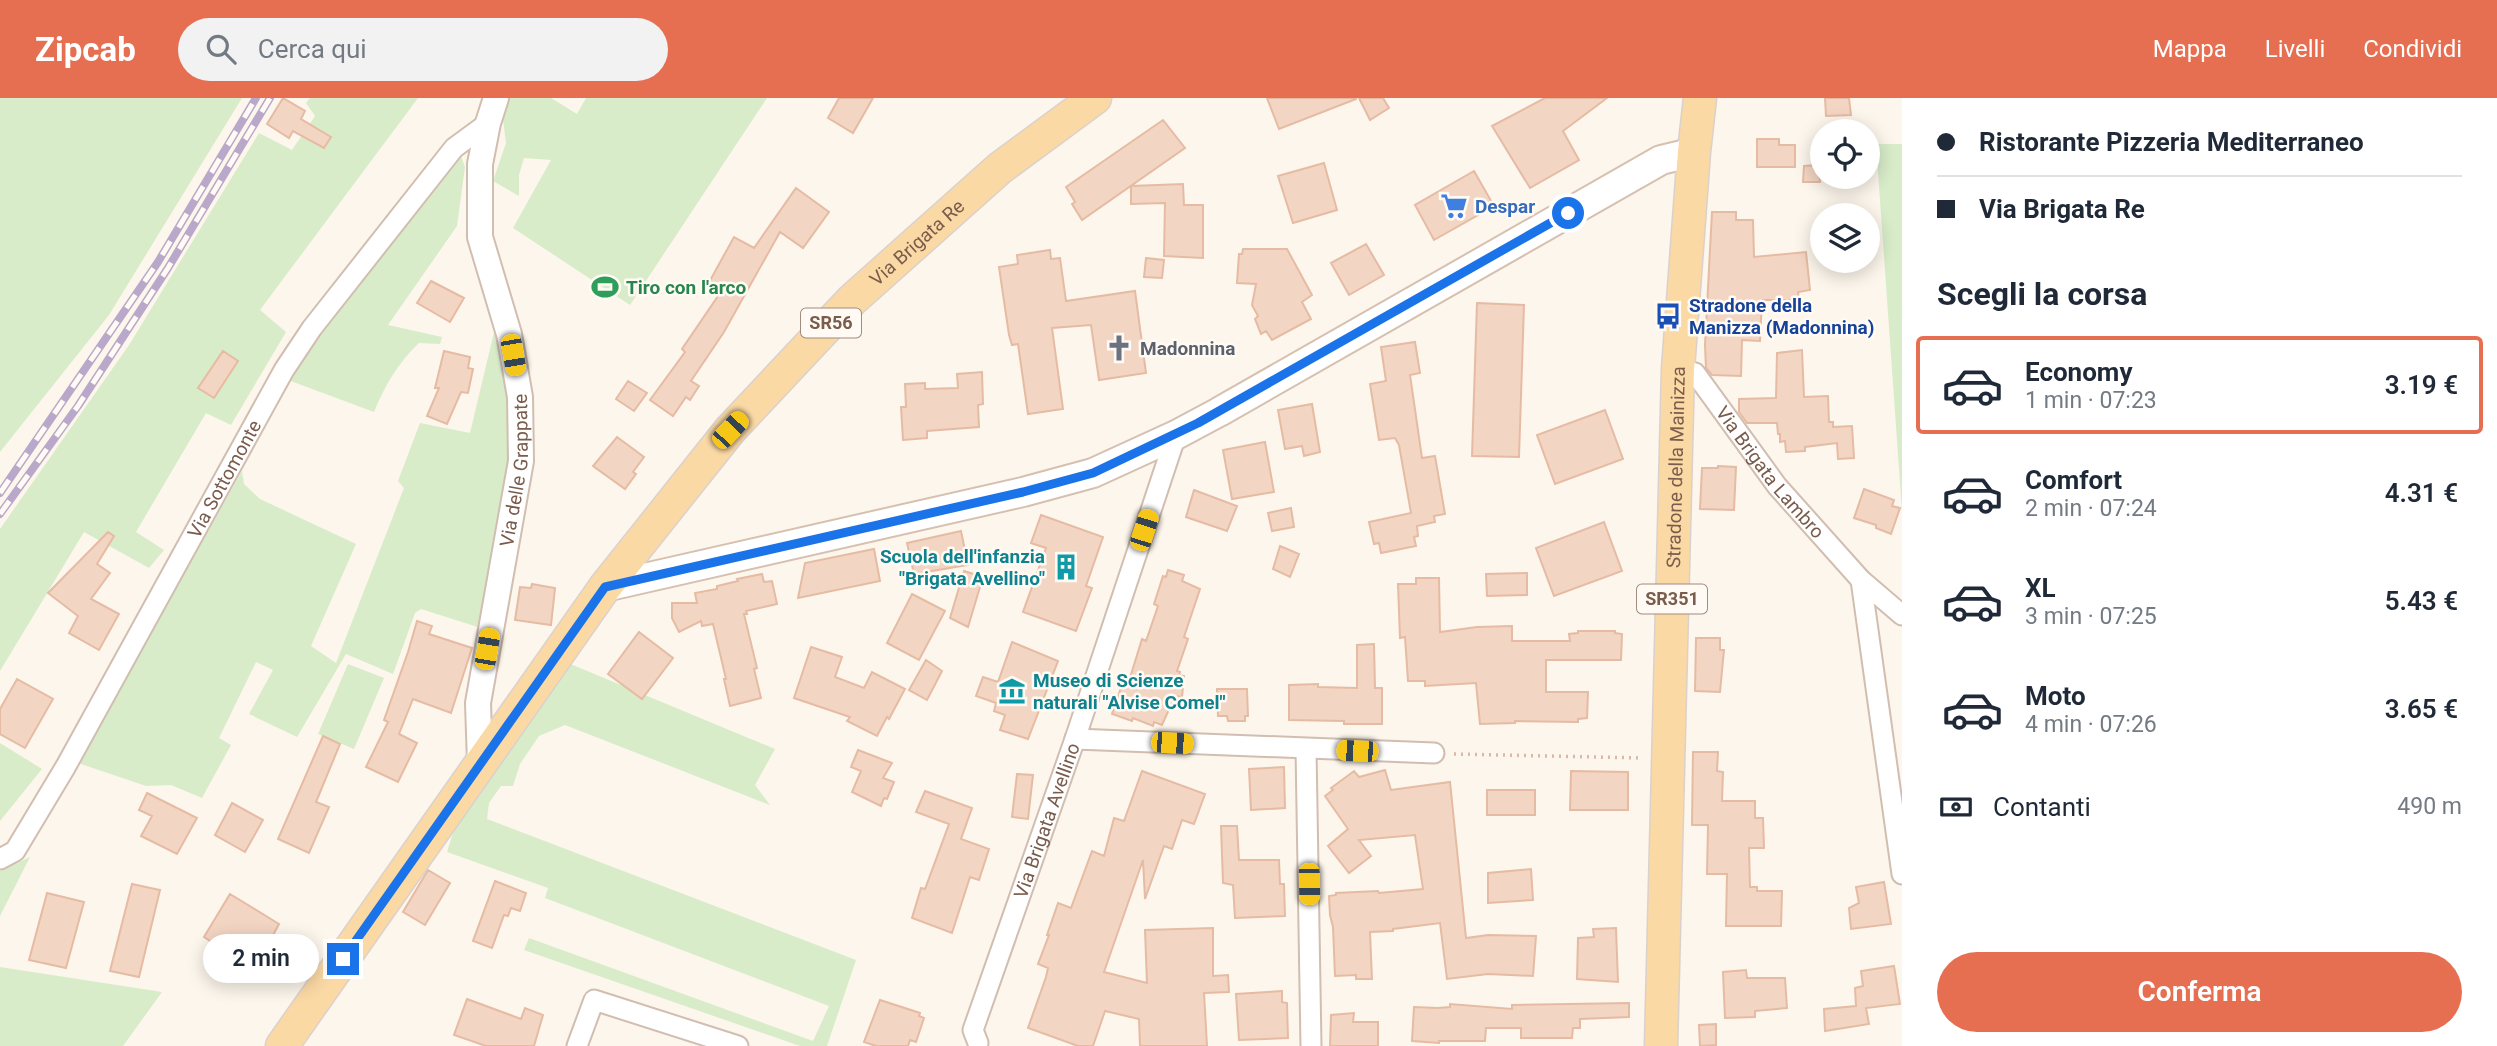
<!DOCTYPE html>
<html lang="it">
<head>
<meta charset="utf-8">
<style>
	body { margin:0; font-family:Roboto,sans-serif; background:#f2f2f3; color:#1f2937; height:100vh; display:flex; flex-direction:column; font-size:26px; white-space:nowrap }
	* { box-sizing:border-box; margin:0 }
	p { font-size:23px; color:#747a83 }
	.icon { flex:none; width:38px; height:38px; fill:none; stroke:currentColor; stroke-width:2; stroke-linecap:round; stroke-linejoin:round }
	.map { position:relative; flex:1; overflow:hidden }
	.panel { display:flex; flex-direction:column; background:#fff; width:595px }
	.panel>* { flex:none }
	.top-card { display:grid; align-content:center; height:154px; padding:0 35px; background:#fff }
	.buttons { position:absolute; left:1810px; top:21px; display:grid; gap:14px }
	.buttons a { display:grid; place-items:center; width:70px; height:70px; border-radius:50%; background:#fff; box-shadow:0 4px 18px #0003; font-size:35px }
	.end { position:absolute; width:32px; height:32px; margin:-16px; border:9px solid #1a73e8; background:#fff; box-shadow:0 0 0 4px #fff }
	.from { border-radius:50% }
	.bubble { position:absolute; height:49px; border-radius:24px; background:#fff; box-shadow:0 4px 18px #0003; font-size:23px; font-weight:600; line-height:49px; text-align:center }
	.car { position:absolute; width:21px; height:42px; margin:-21px -10px; border-radius:9px; box-shadow:0 0 5px 2px #0007; background:linear-gradient(#f5c518 24%,#345 0 40%,#f5c518 0 76%,#345 0 86%,#f5c518 0) }
	.top-card b { display:flex; align-items:center; gap:24px; height:66px; font-size:26px }
	.top-card b+b { border-top:2px solid #e0e1e3 }
	.top-card i { width:18px; height:18px; background:#1f2937 }
	ul { padding:0; list-style:none }
	li { display:flex; align-items:center; gap:21px; height:98px; margin:0 14px 10px; padding:0 21px; border:4px solid transparent; border-radius:7px }
	li div { flex:1 }
	li b { display:block; font-size:26px }
	li em { font-style:normal; font-weight:600 }
	li.selected { border-color:#e76f51 }
	li>.icon { width:63px; height:63px; stroke-width:1.5 }
	h2 { padding:0 35px; font-size:32px; line-height:84px }
	.pay { display:flex; align-items:center; gap:18px; height:77px; padding:0 35px; font-size:26px }
	.pay p { margin-inline-start:auto }
	.primary-button { display:flex; gap:14px; margin-top:auto; padding:14px 35px }
	.primary-button a { flex:1; height:80px; border-radius:42px; background:#e76f51; color:#fff; font-size:28px; font-weight:600; line-height:80px; text-align:center }
	header { display:flex; align-items:center; gap:42px; box-sizing:border-box; height:98px; padding:0 35px; background:#e76f51; color:#fff }
	header strong { font-size:33px }
	nav { display:flex; gap:38px; margin-inline-start:auto; font-size:24px }
	.search { width:490px; height:63px; background:#f2f2f3; display:flex; align-items:center; gap:18px; box-sizing:border-box; padding:0 24px; border-radius:38px; color:#747a83; font-size:26px }
	main { display:flex; flex:1; min-height:0 }
	.map>svg:first-child { display:block }
	.green { fill:#d8ecc9 }
	.building { fill:#f3d5c3; stroke:#e6bba3; stroke-width:2 }
	.lines { fill:none; stroke-linecap:round; stroke-linejoin:round }
	.minor-casing { stroke:#d1beb0; stroke-width:23 }
	.tertiary-casing { stroke:#d1beb0; stroke-width:28 }
	.secondary-casing { stroke:#d6c0b0; stroke-width:32 }
	.primary-casing { stroke:#dad1cd; stroke-width:35 }
	.path { stroke:#d9b8a5; stroke-width:3.5; stroke-dasharray:2 5; stroke-linecap:butt }
	.minor { stroke:#fff; stroke-width:19 }
	.tertiary { stroke:#fff; stroke-width:24 }
	.secondary { stroke:#fff; stroke-width:28 }
	.primary { stroke:#fbd9a5; stroke-width:32 }
	.rail-casing { stroke:#b9a8c9; stroke-width:8 }
	.rail { stroke:#fffaf3; stroke-width:5; stroke-dasharray:16; stroke-linecap:butt }
	.route { stroke:#1a73e8; stroke-width:9 }
	.labels { text-anchor:middle; stroke-width:5; stroke-linejoin:round; paint-order:stroke }
	.shield { fill:#fffaf3; stroke:#a28b7f; stroke-width:2 }
	.shield-label { font-size:18px; font-weight:bold; fill:#7a5c4d }
	.shop-label { font-size:19px; font-weight:bold; fill:#366cbe; stroke:#fffaf3; text-anchor:start }
	.street-label { font-size:19px; fill:#7a5c4d; stroke:#fffaf3 }
	.leisure-label { font-size:19px; font-weight:bold; fill:#27864d; stroke:#fffaf3; text-anchor:start }
	.transit-label { font-size:19px; font-weight:bold; fill:#164399; stroke:#fffaf3; text-anchor:start }
	.worship-label { font-size:19px; font-weight:bold; fill:#5b616d; stroke:#fffaf3; text-anchor:start }
	.culture-label { font-size:19px; font-weight:bold; fill:#0d838f; stroke:#fffaf3; text-anchor:end }
</style>
</head>
<body>
<header>
<strong>Zipcab</strong>
<div class="search"><svg class="icon" aria-label="search" viewBox="0 0 24 24"><circle cx="10" cy="10" r="6"/><path d="M15 15l6 6"/></svg>Cerca qui</div>
<nav><a>Mappa</a><a>Livelli</a><a>Condividi</a></nav>
</header>
<main>
<div class="map">
<svg width="1902" height="948" viewBox="0 0 1902 948">
	<rect width="100%" height="100%" fill="#fdf6ec"/>
	<path class="green" d="M0 0H242L109 217 0 354Z
		M310 0H418L260 212 286 234 231 327 206 315 136 434 164 452 149 470 84 434 0 573V431L129 247 259 35 292 52 315 18 306 5Z
		M503 0H551L577 16 586 0H767L630 207 513 130 551 62 524 60 519 77V98L493 83 506 45 501 6Z
		M1902 46V413L1876 46Z
		M461 58 465 69 457 128 388 227 442 239 440 246 419 245C398 265 385 287 374 314L288 282 330 223Z
		M496 226 510 297V370L481 530 421 511 415 515 393 576 346 556 297 639 249 616 273 572 256 564 219 640 231 647 202 700 171 687 146 688 78 665 242 373 244 386 260 401 356 446 311 548 336 565 404 390 398 383 420 325 470 335Z
		M568 565 775 651 755 687 770 707 565 627 539 638 520 666 513 688H501L489 705 487 721 856 862 827 948H800L524 852 529 840 813 943 829 908 545 800 548 790 447 754 458 718Z
		M348 566 384 580 354 651 318 636Z
		M0 645 42 671 0 723Z
		M30 759 0 818V773Z
		M0 869 162 894 123 948H0Z"/>
	<path class="building" d="M283 0 305 13 301 21 331 39 324 50 293 33 289 40 267 26Z
		M839 0H873L853 35 828 20Z
		M1267 0H1356V1L1279 31Z
		M1359 0H1383L1389 10 1370 22Z
		M1545 0H1607L1563 33 1579 62 1530 90 1492 28Z
		M1825 0H1849L1851 17 1826 18Z
		M1163 22 1185 50 1082 122 1072 106 1075 104 1066 89Z
		M1757 41H1779V47H1795V69H1757Z
		M1324 65 1337 112 1293 125 1278 78Z
		M1818 67 1820 84H1803L1804 68Z
		M1474 73 1494 108 1434 142 1415 107Z
		M1183 86 1184 107H1203V160L1164 158 1165 105 1131 106V88Z
		M796 90 829 114 803 150 780 134 724 234 691 283 699 288 690 302 686 299 673 318 650 302 685 254 682 251 720 195 707 188 734 139 754 150Z
		M1712 114H1736V122H1753L1754 159 1806 154 1810 192 1798 194 1799 202H1762L1760 243 1742 242 1741 278 1712 277 1706 270 1705 247Z
		M1366 146 1384 177 1349 197 1331 165Z
		M1243 151H1287L1312 197 1302 204 1311 221 1272 242 1266 233 1261 236 1255 221 1258 218 1252 207 1256 186 1237 185 1239 156H1242Z
		M1050 152 1051 161 1060 160 1066 203 1135 193 1146 275 1099 282 1091 227 1052 230 1063 311 1028 316 1018 246 1012 247 1009 237 999 169 1018 166 1017 157Z
		M1146 160 1164 162 1162 180 1144 179Z
		M431 183 464 200 450 224 417 205Z
		M1477 205 1524 207 1519 359 1472 358Z
		M1415 244 1420 275 1410 277 1422 360 1435 358 1445 416 1434 418 1435 424 1417 428 1418 438 1414 439 1416 448 1381 455 1379 445 1374 446 1369 424 1411 415 1399 347 1395 340 1379 342 1370 286 1386 283 1381 249Z
		M1802 252 1804 299 1828 298 1829 324H1833V329L1852 328 1854 360 1838 361 1837 345 1805 349V353L1786 354 1785 343 1780 344V336H1778L1777 325H1747L1739 314V301L1776 300 1777 255Z
		M223 253 238 263 214 300 198 290Z
		M444 253 470 259 468 270 473 271 468 295 461 294 447 326 427 318 439 290H435Z
		M982 274 983 306 978 307 979 329 927 333V340L903 342 901 309H906L905 286 925 285V291L958 290 957 276Z
		M628 283 647 295 634 313 616 301Z
		M1312 306 1320 354 1304 358 1302 348 1285 351 1278 312Z
		M1605 312 1623 361 1555 386 1537 337Z
		M617 339 644 359 633 374 636 376 625 391 593 368Z
		M1265 344 1274 394 1232 401 1223 352Z
		M1718 368 1736 369 1734 412 1700 411 1702 370H1718Z
		M1864 391 1894 402 1892 408 1900 410 1891 436 1876 430V427L1854 420Z
		M1194 392 1237 408 1227 433 1186 419Z
		M1291 410 1294 429 1272 433 1268 415Z
		M1041 417 1103 439 1086 488 1092 490 1076 533 1023 514 1046 450 1031 445Z
		M1604 424 1622 473 1554 498 1536 450Z
		M961 433 968 467 914 476 907 445Z
		M108 434 114 438 97 466 110 475 91 501 119 516 99 552 69 535 78 518 48 495Z
		M1280 448 1299 456 1290 479 1273 471Z
		M874 451 880 483 798 500 805 465Z
		M1168 472 1184 477 1182 483 1200 491 1184 539 1188 541 1177 573 1180 574 1179 577 1184 578 1182 599 1175 598 1162 627 1154 624 1153 628 1133 620 1132 623 1112 616 1124 581 1129 583 1142 541 1146 543 1158 508 1154 506 1163 478 1166 479Z
		M964 473 983 479 968 529 950 520Z
		M1527 475V497L1487 498 1486 476Z
		M762 476 764 484 772 483 777 506 746 513 747 516H744L757 570 754 571 761 600 730 608 724 581H726L713 526 702 528 701 523 679 534 672 520V505H697L695 495 717 491V488L738 483 737 481Z
		M1416 480H1439L1440 534 1477 529 1512 528V543H1570L1569 536 1578 535V533H1615V535L1622 536 1621 562H1546V594H1588L1587 620 1578 621V624L1515 623V625L1480 626 1476 585 1425 588V583H1408L1405 539 1400 540 1398 486H1416Z
		M532 486 555 490 551 527 515 522 520 489 531 490Z
		M912 496 945 513 919 562 887 545Z
		M417 523 432 528 429 536 472 550 451 615 413 601 399 636 417 645 398 684 366 669 388 624 384 622 408 554Z
		M639 534 673 560 642 601 608 576Z
		M1696 540H1720V552H1724L1720 594 1695 593Z
		M1012 544 1058 563 1028 641 1000 632 1005 617 994 613 996 605 976 598 983 579 998 584Z
		M1374 546 1375 590H1382V626H1344V623L1289 622V587L1318 586V589L1357 590V547Z
		M811 549 842 559 835 579 864 590 872 574 905 591 889 621 887 619 877 638 847 623 850 619 794 600Z
		M926 562 942 573 927 602 909 592Z
		M17 581 53 601 25 650 0 636V611Z
		M1217 591H1247L1248 618H1245V623H1228L1227 618H1218Z
		M323 638 340 646 316 704 329 709 309 755 278 741Z
		M858 652 892 665 883 680 894 684 887 701 884 700 881 708 852 694 861 673 851 669Z
		M1693 654H1718L1717 673 1723 674 1722 703H1755V720H1763L1764 750H1749L1750 789H1757V793H1782L1781 828H1726L1727 776H1707L1708 727H1692Z
		M1284 669 1285 710 1251 712 1249 671Z
		M1385 672 1391 692 1450 684 1466 840 1488 837 1536 838 1533 878 1488 876 1447 881 1440 825 1393 831V833L1370 834 1372 881H1356V877L1335 878 1333 829 1330 817 1329 798 1336 797V795L1378 793 1379 795 1423 791 1415 737 1359 742 1371 758 1349 775 1328 748 1348 731 1325 698 1333 692 1331 690 1354 673 1359 679Z
		M1142 673 1205 696 1194 726 1182 722 1172 751 1164 748 1145 801 1143 762 1104 874 1147 885 1145 832 1213 830V878L1228 877 1229 894 1204 895 1207 948H1140L1139 921 1105 913 1093 948H1078L1028 930 1046 879 1048 870 1038 866 1049 837H1047L1058 805 1071 810 1092 753 1104 758 1114 720 1124 723Z
		M1571 673 1628 674V712H1570Z
		M1017 676 1033 677 1028 721 1012 719Z
		M1487 692H1535V717H1487Z
		M925 693 972 710 961 741 989 751 979 782 970 779 952 835 912 820 921 790 925 791 949 726 916 714Z
		M147 695 197 720 177 756 141 738 152 718 139 712Z
		M232 705 263 722 245 754 215 737Z
		M1221 728H1237L1239 762H1279L1280 786H1284L1285 818 1235 820 1233 787 1223 785Z
		M1531 771 1533 802 1488 805V775Z
		M428 772 450 785 425 827 403 814Z
		M495 783 526 795 520 813 511 810 508 818 504 817 492 850 473 843Z
		M1884 784 1891 826 1851 831 1849 810 1859 805 1856 789Z
		M132 786 160 792 139 879 110 873Z
		M47 795 84 804 66 870 29 862Z
		M230 796 279 826 258 865 244 868 231 861 227 863 213 855 210 843 204 839Z
		M1616 830 1618 884 1577 881 1578 840 1594 839 1593 831Z
		M1894 868 1900 906 1866 910 1869 926 1825 933 1824 911 1856 908 1855 890 1863 888 1861 873Z
		M1746 872 1747 880H1785L1787 910 1755 913V919L1725 920 1723 874Z
		M1282 893V904L1287 905 1288 940 1239 942 1236 896Z
		M467 901 521 921 525 910 543 917 534 948H486L454 937Z
		M880 902 920 915 919 918 924 920 916 944 910 942 908 948H876L864 944Z
		M1629 905V919L1580 921V930H1573L1572 940H1521V930H1486L1485 943H1439V945L1412 943 1414 909 1438 910 1450 909V906L1512 911V907Z
		M1354 915 1353 924H1378V948H1330L1331 917Z
		M1716 926V947L1700 948 1699 927Z"/>
	<g class="lines">
		<g class="minor-casing">
			<g id="minor">
				<path id="s1" d="M1678 271 1695 275 1777 388 1861 482 1902 517"/>
				<path d="M1861 482 1902 776"/>
				<path d="M1075 641 1434 655"/>
				<path d="M1306 651 1311 948"/>
				<path id="s2" d="M0 761 15 753 66 668 284 272 312 230 454 50 488 25"/>
				<path id="s3" d="M978 945 973 932 1075 641 1176 337"/>
				<path d="M577 948 594 902 738 948"/>
			</g>
		</g>
		<g class="tertiary-casing">
			<g id="tertiary">
				<path id="s4" d="M480 665 478 605 521 363 520 299 509 236 480 139V66L488 25 496 0"/>
			</g>
		</g>
		<g class="secondary-casing">
			<path id="secondary" d="M605 489 1023 394 1093 375 1176 337 1219 314 1661 62 1694 54"/>
		</g>
		<g class="primary-casing">
			<g id="primary">
				<path id="s5" d="M282 948 605 489 730 332 852 202 1000 70 1095 0"/>
				<path id="s6" d="M1661 948 1678 271 1694 54 1700 0"/>
			</g>
		</g>
		<path class="path" d="M1454 656 1642 660"/>
		<use href="#minor" class="minor"/>
		<use href="#tertiary" class="tertiary"/>
		<use href="#secondary" class="secondary"/>
		<use href="#primary" class="primary"/>
		<g class="rail-casing">
			<path id="rail" d="M0 395 158 164 256 0
				M0 416 78 308 168 170 270 0"/>
		</g>
		<use href="#rail" class="rail"/>
	</g>
	<g class="lines">
		<path class="route" d="M343 861 605 489 1023 394 1093 375 1198 325 1568 115"/>
	</g>
	<defs>
		<g id="supermarket-bare" transform="scale(2.1)"><path d="M-6-5.5h2.5l.6 2H6L4.5 2H-2.5L-4.4-4H-6ZM-1.5 3.2a1.3 1.3 0 1 0 .1 0ZM3 3.2a1.3 1.3 0 1 0 .1 0Z" fill="#3f7fe0" stroke="#fffaf3" stroke-width="2.5" paint-order="stroke"/></g>
		<g id="stadium-bare" transform="scale(2.1)"><path d="M0-5a6.5 5 0 1 0 0 10a6.5 5 0 1 0 0-10ZM-3.5-1.8h7v3.6h-7Z" fill="#2e9e5b" stroke="#fffaf3" stroke-width="2.5" paint-order="stroke"/></g>
		<g id="bus-bare" transform="scale(2.1)"><path d="M-5-6H5V4H4V6H2V4H-2V6H-4V4H-5ZM-3.5-4V0h7V-4ZM-3.5 1.2v1.5H-2V1.2ZM2 1.2v1.5H3.5V1.2Z" fill="#1a4fb4" stroke="#fffaf3" stroke-width="2.5" paint-order="stroke"/></g>
		<g id="church-bare" transform="scale(2.1)"><path d="M-1.2-6h2.4v3.5h3.3v2.4h-3.3V6h-2.4V-.1h-3.3v-2.4h3.3Z" fill="#6b7280" stroke="#fffaf3" stroke-width="2.5" paint-order="stroke"/></g>
		<g id="building-bare" transform="scale(2.1)"><path d="M-4-6H4V6H1V3H-1V6H-4ZM-2.5-4.3h1.7v1.8h-1.7ZM.8-4.3h1.7v1.8H.8ZM-2.5-1h1.7V.8h-1.7ZM.8-1h1.7V.8H.8Z" fill="#0f9aa8" stroke="#fffaf3" stroke-width="2.5" paint-order="stroke"/></g>
		<g id="museum-bare" transform="scale(2.1)"><path d="M0-6L6-3V-2H-6V-3ZM-5-1h2V3h-2ZM-1-1h2V3h-2ZM3-1h2V3H3ZM-6 4H6V6H-6Z" fill="#0f9aa8" stroke="#fffaf3" stroke-width="2.5" paint-order="stroke"/></g>
	</defs>
	<g fill-rule="evenodd">
		<use href="#supermarket-bare" x="1454" y="108"/>
		<use href="#stadium-bare" x="605" y="189"/>
		<use href="#bus-bare" x="1668" y="218"/>
		<use href="#church-bare" x="1119" y="250"/>
		<use href="#building-bare" x="1066" y="469"/>
		<use href="#museum-bare" x="1012" y="593"/>
	</g>
	<g class="labels">
		<g class="shield">
			<rect x="801" y="210.5" width="60" height="29" rx="5"/>
			<rect x="1637" y="486.5" width="70" height="29" rx="5"/>
		</g>
		<g class="shield-label">
			<text x="831" y="231">SR56</text>
			<text x="1672" y="507">SR351</text>
		</g>
		<g class="shop-label">
			<text x="1475" y="115">Despar</text>
		</g>
		<g class="street-label">
			<text dy="7" stroke="none"><textPath href="#s5" startOffset="1027">Via Brigata Re</textPath></text>
			<text dy="7" stroke="none"><textPath href="#s6" startOffset="579">Stradone della Mainizza</textPath></text>
			<text dy="7" stroke="none"><textPath href="#s4" startOffset="296">Via delle Grappate</textPath></text>
			<text dy="7" stroke="none"><textPath href="#s1" startOffset="142">Via Brigata Lambro</textPath></text>
			<text dy="7" stroke="none"><textPath href="#s2" startOffset="444">Via Sottomonte</textPath></text>
			<text dy="7" stroke="none"><textPath href="#s3" startOffset="236">Via Brigata Avellino</textPath></text>
		</g>
		<g class="leisure-label">
			<text x="626" y="196">Tiro con l'arco</text>
		</g>
		<g class="transit-label">
			<text x="1689" y="214">Stradone della<tspan x="1689" dy="22">Manizza (Madonnina)</tspan></text>
		</g>
		<g class="worship-label">
			<text x="1140" y="257">Madonnina</text>
		</g>
		<g class="culture-label">
			<text x="1045" y="465">Scuola dell'infanzia<tspan x="1045" dy="22">"Brigata Avellino"</tspan></text>
			<text x="1033" y="589" text-anchor="start">Museo di Scienze<tspan x="1033" dy="22">naturali "Alvise Comel"</tspan></text>
		</g>
	</g>
</svg>
<div class="buttons">
<a><svg class="icon" aria-label="locate" viewBox="0 0 24 24"><circle cx="12" cy="12" r="6"/><path d="M12 2v4M12 18v4M2 12h4M18 12h4"/></svg></a>
<a><svg class="icon" aria-label="layers" viewBox="0 0 24 24"><path d="M12 4l9 5-9 5-9-5zM3 14l9 5 9-5"/></svg></a>
</div>
<i class="end from" style="left:1568px;top:115px"></i>
<i class="end" style="left:343px;top:861px"></i>
<div class="bubble" style="left:203px;top:836px;width:116px">2 min</div>
<i class="car" style="left:513px;top:257px;rotate:170deg"></i>
<i class="car" style="left:730px;top:332px;rotate:43deg"></i>
<i class="car" style="left:1144px;top:432px;rotate:18deg"></i>
<i class="car" style="left:487px;top:551px;rotate:10deg"></i>
<i class="car" style="left:1172px;top:645px;rotate:93deg"></i>
<i class="car" style="left:1357px;top:653px;rotate:272deg"></i>
<i class="car" style="left:1309px;top:786px;rotate:179deg"></i>
</div>
<section class="panel">
<div class="top-card">
<b><i class="from"></i>Ristorante Pizzeria Mediterraneo</b>
<b><i></i>Via Brigata Re</b>
</div>
<h2>Scegli la corsa</h2>
<ul>
<li class="selected"><svg class="icon" aria-label="car" viewBox="0 0 24 24"><path d="M5 17H2v-5l4-1 3-4h7l3 4 3 1v5h-3M9 17h6M6 11h13"/><circle cx="7" cy="17" r="2"/><circle cx="17" cy="17" r="2"/></svg><div><b>Economy</b><p>1 min · 07:23</p></div><em>3.19 €</em></li>
<li><svg class="icon" aria-label="car" viewBox="0 0 24 24"><path d="M5 17H2v-5l4-1 3-4h7l3 4 3 1v5h-3M9 17h6M6 11h13"/><circle cx="7" cy="17" r="2"/><circle cx="17" cy="17" r="2"/></svg><div><b>Comfort</b><p>2 min · 07:24</p></div><em>4.31 €</em></li>
<li><svg class="icon" aria-label="car" viewBox="0 0 24 24"><path d="M5 17H2v-5l4-1 3-4h7l3 4 3 1v5h-3M9 17h6M6 11h13"/><circle cx="7" cy="17" r="2"/><circle cx="17" cy="17" r="2"/></svg><div><b>XL</b><p>3 min · 07:25</p></div><em>5.43 €</em></li>
<li><svg class="icon" aria-label="car" viewBox="0 0 24 24"><path d="M5 17H2v-5l4-1 3-4h7l3 4 3 1v5h-3M9 17h6M6 11h13"/><circle cx="7" cy="17" r="2"/><circle cx="17" cy="17" r="2"/></svg><div><b>Moto</b><p>4 min · 07:26</p></div><em>3.65 €</em></li>
</ul>
<div class="pay"><svg class="icon" aria-label="cash" viewBox="0 0 24 24"><path d="M3 7h18v10H3z"/><circle cx="12" cy="12" r="2"/></svg>Contanti<p>490 m</p></div>
<div class="primary-button"><a>Conferma</a></div>
</section>
</main>
</body>
</html>
